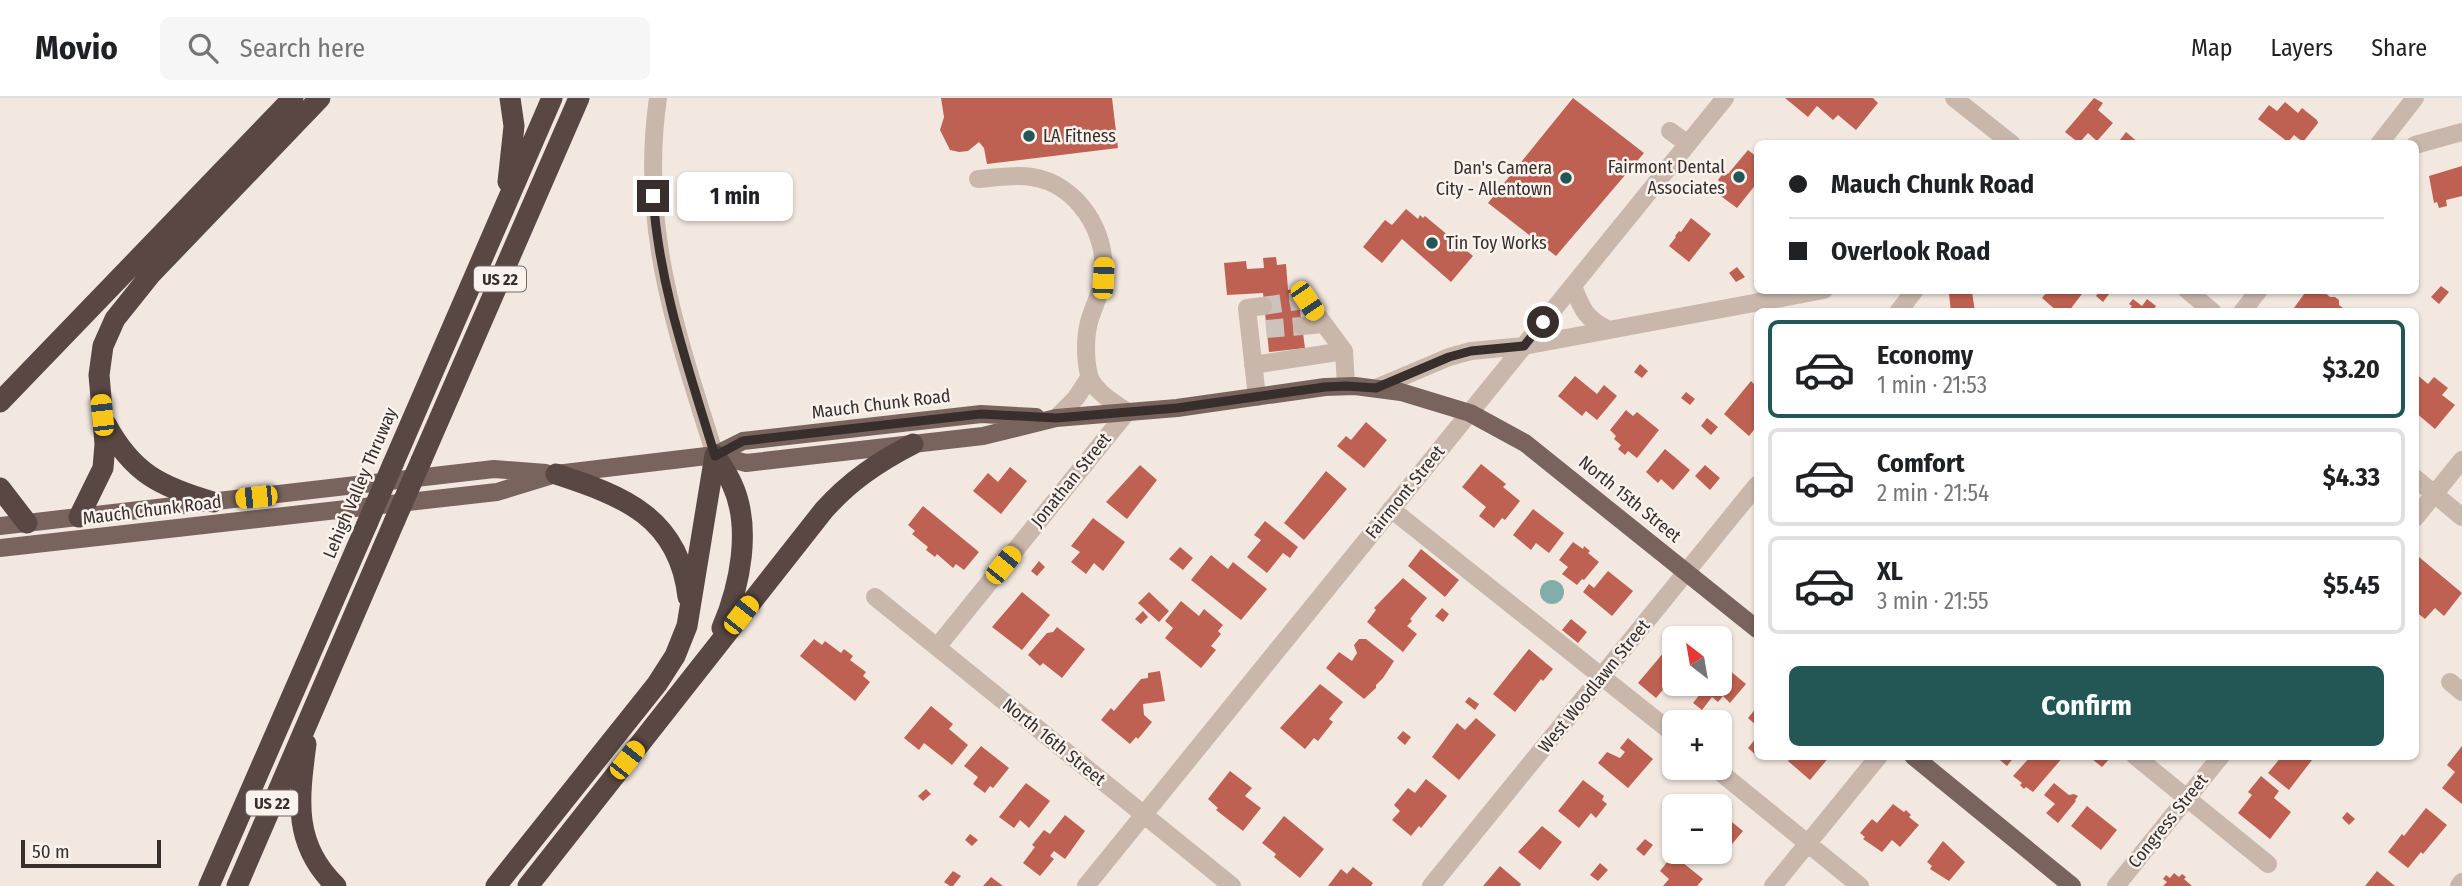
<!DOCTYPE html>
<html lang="en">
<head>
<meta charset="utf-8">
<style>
	body { margin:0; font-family:"Fira Sans Condensed",sans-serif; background:#f6f6f6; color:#202124; height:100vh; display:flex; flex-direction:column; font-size:26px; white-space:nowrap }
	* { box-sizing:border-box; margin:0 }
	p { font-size:23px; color:#757577 }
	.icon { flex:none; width:38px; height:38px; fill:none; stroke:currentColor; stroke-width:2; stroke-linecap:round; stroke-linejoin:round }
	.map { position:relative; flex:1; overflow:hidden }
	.panel { position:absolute; left:1754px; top:210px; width:665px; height:452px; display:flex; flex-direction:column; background:#fff; border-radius:10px; box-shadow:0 2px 5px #0004 }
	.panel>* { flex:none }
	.banner { position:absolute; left:1754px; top:42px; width:665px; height:154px; border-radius:10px; box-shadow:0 2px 5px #0004; display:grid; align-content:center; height:154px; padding:0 35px; background:#fff }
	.needle { width:46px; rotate:329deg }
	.fabs { position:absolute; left:1662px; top:528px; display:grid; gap:14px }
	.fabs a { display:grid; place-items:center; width:70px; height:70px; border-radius:10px; background:#fff; box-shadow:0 2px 5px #0004; font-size:35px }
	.scale { position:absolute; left:21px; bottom:18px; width:140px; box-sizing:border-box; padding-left:7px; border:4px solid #382e2b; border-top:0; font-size:19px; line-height:24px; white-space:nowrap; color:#382e2b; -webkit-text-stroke:5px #f9f2ed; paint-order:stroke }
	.end { position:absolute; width:32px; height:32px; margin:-16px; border:9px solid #382e2b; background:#fff; box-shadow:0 0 0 4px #fff }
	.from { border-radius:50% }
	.bubble { position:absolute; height:49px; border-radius:10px; background:#fff; box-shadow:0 2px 5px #0004; font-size:23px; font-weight:700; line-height:49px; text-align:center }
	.car { position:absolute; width:21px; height:42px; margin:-21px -10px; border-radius:9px; box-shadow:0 0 5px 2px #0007; background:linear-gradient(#f5c518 24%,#345 0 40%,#f5c518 0 76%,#345 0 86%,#f5c518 0) }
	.banner b { display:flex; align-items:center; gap:24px; height:66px; font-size:26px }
	.banner b+b { border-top:2px solid #e0e0e0 }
	.banner i { width:18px; height:18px; background:#202124 }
	ul { padding:12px 0 0; list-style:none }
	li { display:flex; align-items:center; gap:21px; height:98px; margin:0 14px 10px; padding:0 21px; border:4px solid #e0e0e0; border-radius:10px }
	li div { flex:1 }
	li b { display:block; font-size:26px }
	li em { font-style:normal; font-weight:700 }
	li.current { border-color:#235756 }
	li>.icon { width:63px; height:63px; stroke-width:1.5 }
	.button { display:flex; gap:14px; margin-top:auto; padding:14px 35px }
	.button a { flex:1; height:80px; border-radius:10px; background:#235756; color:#fff; font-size:28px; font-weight:700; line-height:80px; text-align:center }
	header { display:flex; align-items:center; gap:42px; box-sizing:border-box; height:98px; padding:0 35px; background:#fff; border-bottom:2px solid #e0e0e0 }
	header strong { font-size:33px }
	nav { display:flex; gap:38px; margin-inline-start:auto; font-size:24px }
	.search { width:490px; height:63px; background:#f6f6f6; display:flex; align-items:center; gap:18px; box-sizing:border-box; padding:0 24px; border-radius:10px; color:#757577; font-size:26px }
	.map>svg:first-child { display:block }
	.water { fill:#81adab }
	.building { fill:#be6152 }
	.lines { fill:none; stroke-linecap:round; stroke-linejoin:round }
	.minor-tunnel { stroke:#cdc3bc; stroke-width:18; stroke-dasharray:18 9; stroke-linecap:butt }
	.minor { stroke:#c9b7ac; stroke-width:18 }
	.major { stroke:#79645d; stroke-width:18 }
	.highway { stroke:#584743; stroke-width:21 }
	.highway-bridge { stroke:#584743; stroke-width:21 }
	.route { stroke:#382e2b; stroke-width:9 }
	.poi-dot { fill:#235756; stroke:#f9f2ed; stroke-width:2.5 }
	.labels { text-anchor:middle; stroke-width:5; stroke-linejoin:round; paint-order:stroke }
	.shield { fill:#f9f2ed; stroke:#726965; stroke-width:2 }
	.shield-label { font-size:16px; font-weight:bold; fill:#382e2b }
	.poi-label { font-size:18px; fill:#382e2b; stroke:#f9f2ed; text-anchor:start }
	.street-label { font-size:18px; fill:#382e2b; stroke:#f9f2ed }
</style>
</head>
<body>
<header>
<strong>Movio</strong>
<div class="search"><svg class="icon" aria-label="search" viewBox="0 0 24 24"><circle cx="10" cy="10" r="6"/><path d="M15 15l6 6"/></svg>Search here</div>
<nav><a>Map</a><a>Layers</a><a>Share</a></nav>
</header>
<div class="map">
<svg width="2462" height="788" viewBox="0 0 2462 788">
	<rect width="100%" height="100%" fill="#f2e8e0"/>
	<path class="water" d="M1540 494a12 12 0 1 1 24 0a12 12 0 1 1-24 0Z"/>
	<path class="building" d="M941 0H1112L1118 50 987 66 984 50 979 44 968 53 959 54 950 52 940 32 944 19Z
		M1573 0 1644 55 1556 158 1488 105Z
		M1785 0H1873L1878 5 1856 32 1838 17 1833 22 1817 8 1808 19Z
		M2094 0 2103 5 2098 12 2113 25 2097 43 2088 35 2079 45 2065 34Z
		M2285 4 2298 15 2302 10 2317 22 2318 25 2303 44 2294 37 2288 44 2258 21 2269 7 2277 13Z
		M2126 34 2140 46H2117Z
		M1748 52 1757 59V85L1737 110 1714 93 1721 85 1718 82 1725 73 1728 76Z
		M2462 68V98L2446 102 2447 108 2439 110 2437 104 2434 105 2429 78Z
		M1406 111 1418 121 1420 117 1423 120 1425 118 1473 158 1451 184 1402 141 1382 165 1363 149 1385 122 1392 127Z
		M1691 120 1711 136 1689 164 1669 148 1676 139 1675 138 1679 133 1681 134Z
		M1276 159 1277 167 1286 166 1288 192 1297 191 1305 250 1269 254 1263 195 1227 197 1224 165 1246 163 1247 171 1264 170 1263 160Z
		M1737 169 1745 179 1736 184 1729 175Z
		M2441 188 2449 194 2439 206 2431 199Z
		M2043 192H2085L2069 213 2065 210 2062 214H2058L2042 200 2046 195Z
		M2100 192H2112L2103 204 2096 198Z
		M2307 192H2322L2330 199H2335L2339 202V207L2348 214H2291Z
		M1972 194 1975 214H1951L1949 196Z
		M2133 201 2142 208 2147 201 2156 208 2152 214H2127L2132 208 2129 206Z
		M1640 266 1648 273 1642 280 1634 274Z
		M2415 275 2428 286 2434 279 2448 290 2442 297 2455 307 2435 331 2415 314Z
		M1575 278 1597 296 1604 287 1617 298 1597 322 1586 313 1582 318 1558 298Z
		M1751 283 1757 289V328L1749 338 1724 316Z
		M1686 294 1695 301 1690 307 1681 300Z
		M1626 312 1633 318 1637 314 1659 332 1637 360 1628 353 1625 357 1618 351 1621 347 1614 341 1616 338 1610 332Z
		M1707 320 1718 329 1711 337 1701 328Z
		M1366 324 1387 342 1364 370 1337 348 1346 338 1351 342Z
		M1665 351 1690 372 1673 392 1661 381 1658 385 1646 374Z
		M1481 366 1506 386 1503 389 1520 403 1505 422 1502 420 1494 430 1479 418 1486 409 1462 389Z
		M1140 367 1157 382 1127 421 1106 404Z
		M1705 367 1720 380 1710 392 1695 378Z
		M1010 369 1027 383 1001 416 973 393 988 375 998 384Z
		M1326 373 1347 391 1304 442 1284 425Z
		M923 408 979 454 964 472 956 466 953 470 937 456 935 459 926 452 928 449 912 436 915 433 908 427Z
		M1533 411 1564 435 1549 455 1536 445 1531 452 1513 437Z
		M1093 420 1125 444 1103 473 1094 465 1086 476 1071 464 1080 454 1071 448Z
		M1265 423 1298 449 1290 460 1283 455 1267 475 1247 459 1261 442 1254 437Z
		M1573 444 1583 451 1584 448 1590 453 1588 455 1599 464 1584 482 1582 481 1577 487 1562 476 1568 469 1559 462Z
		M1180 449 1193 460 1183 472 1169 461Z
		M1421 451 1459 482 1445 499 1408 468Z
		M1211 457 1228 471 1233 464 1267 491 1241 522 1191 482Z
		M2419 459 2462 495 2444 518 2435 510 2425 521 2415 513V502L2419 497 2415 494V464Z
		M1039 463 1045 469 1037 478 1031 473Z
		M1608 473 1633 493 1612 518 1583 494 1589 486 1594 490Z
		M1403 480 1427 500 1410 521 1412 523 1407 528 1417 536 1403 554 1367 524 1376 512 1374 510Z
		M1022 494 1050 517 1022 552 992 529Z
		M1149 494 1169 513 1159 524 1138 505Z
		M1181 503 1199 518 1204 511 1223 527 1218 533 1221 536 1211 548 1216 552 1201 570 1165 540 1173 530 1165 523Z
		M1442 510 1449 516 1443 524 1435 518Z
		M1143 513 1148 519 1141 526 1135 521Z
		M1571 521 1587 534 1578 545 1562 532Z
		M1057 529 1085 551 1062 580 1043 565 1040 568 1028 557 1047 535 1053 534Z
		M814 541 822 547 825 543 841 555 844 551 853 558 850 562 866 574 863 578 870 584 855 603 800 558Z
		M1359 541H1366L1394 563 1383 580 1376 587V590L1364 601 1326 570 1339 554 1352 563 1357 555 1354 547Z
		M1675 541V572L1670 578 1672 581 1656 600 1638 585Z
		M1529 551 1553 571 1543 583 1541 581 1515 614 1493 596Z
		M1723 567 1746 586 1730 605 1723 598 1718 604 1712 599 1702 612 1693 605 1708 586H1720V571Z
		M1160 573 1165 603 1143 606 1144 617 1152 624 1138 641 1136 639 1130 646 1101 622 1111 610 1114 613 1141 581 1148 580V575Z
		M1320 586 1343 604 1329 621 1333 624 1318 643 1314 640 1305 651 1280 630Z
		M1469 599 1479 606 1475 612 1465 604Z
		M931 608 953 626 949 631 968 647 952 667 924 645 919 652 904 640Z
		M1757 609V628L1748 620Z
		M1476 620 1496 637 1459 682 1432 659 1457 625 1465 632Z
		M1403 633 1411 639 1405 647 1397 640Z
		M1757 639V658L1748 650Z
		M1628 640 1653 661 1628 690 1598 665 1607 654 1620 660 1625 654 1620 650Z
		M981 648 1009 670 993 690 990 688 985 695 973 686 978 679 964 668Z
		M2462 648V706L2442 690 2455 674 2447 667Z
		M1792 658H1830L1810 682 1788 663Z
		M1995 658H2015L2007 668Z
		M2031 658H2064L2033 694 2026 689 2024 691 2020 687 2022 685 2013 678Z
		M2094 658H2112L2102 669 2092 661Z
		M2282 658H2315L2289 692 2268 675Z
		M1230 673 1252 690 1245 698 1261 710 1243 733 1216 712 1218 710 1208 701Z
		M2261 678 2279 693 2274 700 2291 714 2270 741 2238 715 2252 697 2248 694Z
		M1426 681 1447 698 1421 730 1419 728 1411 738 1392 722 1400 713 1394 707 1408 690 1415 695Z
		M1583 682 1604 698 1602 702 1607 706 1596 720 1591 715 1579 730 1558 713Z
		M1026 685 1050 703 1029 730 1020 722 1014 730 999 719Z
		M2054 685 2069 697 2074 696 2078 698 2075 702 2076 703 2058 725 2046 715 2055 706 2044 697Z
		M926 691 931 696 923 703 918 698Z
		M1893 706 1904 714 1906 712 1911 717 1909 719 1919 727 1900 749 1892 742 1882 754 1863 741 1865 739 1860 735 1872 721 1877 725Z
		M2087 708 2117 732 2101 752 2071 728Z
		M2426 710 2447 727 2423 756 2421 754 2408 770 2388 754 2402 736 2404 738Z
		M2347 714 2355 721 2349 727 2342 720Z
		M1722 716 1743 733 1717 764 1704 754H1720Z
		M1065 717 1085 733 1065 761 1054 753 1050 758 1054 761 1040 778 1023 765 1035 749 1032 747 1044 732 1050 736Z
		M1284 718 1324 751 1300 780 1274 759 1276 756 1262 745Z
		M1542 728 1562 744 1540 772 1518 754Z
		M970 736 978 742 972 748 965 742Z
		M1645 741 1653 747 1644 758 1636 751Z
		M1943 743 1965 764 1949 783 1930 771 1932 768 1927 764Z
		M1672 758 1680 766 1682 764 1703 781 1697 788H1663L1669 781 1660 773Z
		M1600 765 1608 772 1598 783 1590 777Z
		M1500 768 1521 786 1520 788H1483Z
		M1353 769 1373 785 1371 788H1328L1341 771 1347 776Z
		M953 773 961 778 953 788H950L944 784Z
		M2377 773 2395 788H2365Z
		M2174 775 2179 779 2182 776 2186 779 2184 781 2192 788H2163L2167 784 2163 781 2166 777 2170 780Z
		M991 779 1003 788H983Z"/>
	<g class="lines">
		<path class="minor-tunnel" d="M1263 208 1298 203
			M1266 231 1302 228"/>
		<path class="minor" d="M658 0C639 130 677 236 715 357
			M1954 0 2012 46
			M1670 33 1688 46
			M2379 46 2415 0
			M2415 47 2462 34
			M1573 188C1582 212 1586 221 1609 232
			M2187 192 2213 214
			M1298 203H1307L1344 253 1346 288
			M1898 214 1915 192
			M2242 214 2259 192
			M1302 228 1323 226
			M1253 267 1344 253
			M1376 290 1449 259 1471 253 1524 248 1824 192
			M1257 299 1247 210 1263 208
			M1056 320 1076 300 1089 280
			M2415 380 2462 419
			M1391 411 1675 637
			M2415 420 2462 362
			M875 499 1232 788
			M937 549 1127 314C1115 305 1093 293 1089 277 1085 261 1085 240 1089 224 1093 209 1102 194 1103 178 1108 134 1077 86 1032 79 1015 76 996 80 978 81
			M2450 584 2462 594
			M2135 658 2268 766
			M1715 670 1860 788
			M1086 788 1725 0
			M1431 788 1757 387
			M1773 788 1879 658
			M2116 788 2221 658
			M2459 788 2462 784"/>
		<path class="major" d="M715 357 743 343 981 316 1036 319
			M0 428 494 371 546 375
			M0 450 497 394 556 376 715 357 746 365 983 338 1056 320 1177 310 1325 289 1355 288 1401 294 1470 315 1525 345 1757 531
			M1913 658 2072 788"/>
		<path class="highway" d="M508 84 514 28 510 0
			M0 304 293 0
			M106 326C132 375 161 389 213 404
			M715 357C721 367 728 376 732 386 752 429 740 488 722 530
			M421 363 579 0
			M393 366 552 0
			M556 376C623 398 679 419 688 499
			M0 390 27 425
			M79 419 103 370 105 346 99 277 103 248 115 221 151 176 320 0
			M306 646C299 700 292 746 336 788
			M209 788 367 426
			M237 788 395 422
			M496 788 657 586 675 558 687 528 715 357
			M528 788 824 412C850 383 878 364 913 346"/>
		<path class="highway-bridge" d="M395 422 421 363
			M367 426 393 366"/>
	</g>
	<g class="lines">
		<path class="route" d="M653 98C659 188 689 272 715 358L743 343 981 316 1056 320 1177 310 1325 289 1346 288 1376 290 1449 259 1471 253 1524 248 1543 224"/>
	</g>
	<g class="poi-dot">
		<circle cx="1029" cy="38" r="7"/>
		<circle cx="1739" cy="79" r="7"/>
		<circle cx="1566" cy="80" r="7"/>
		<circle cx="1432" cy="145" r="7"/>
	</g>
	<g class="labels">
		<g class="shield">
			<rect x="474" y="168.5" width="52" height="25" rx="5"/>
			<rect x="246" y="692.5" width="52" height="25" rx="5"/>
		</g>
		<g class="shield-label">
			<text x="500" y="187">US 22</text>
			<text x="272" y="711">US 22</text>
		</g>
		<g class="poi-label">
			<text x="1043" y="44">LA Fitness</text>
			<text x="1725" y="75" text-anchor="end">Fairmont Dental<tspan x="1725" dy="21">Associates</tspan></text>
			<text x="1552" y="76" text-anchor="end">Dan's Camera<tspan x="1552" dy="21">City - Allentown</tspan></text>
			<text x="1446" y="151">Tin Toy Works</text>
		</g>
		<g class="street-label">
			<text transform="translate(881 306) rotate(-7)" y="6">Mauch Chunk Road</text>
			<text transform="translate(1071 382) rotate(-51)" y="6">Jonathan Street</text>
			<text transform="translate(360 385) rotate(-67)" y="6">Lehigh Valley Thruway</text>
			<text transform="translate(1405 394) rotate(-51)" y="6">Fairmont Street</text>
			<text transform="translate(1630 401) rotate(39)" y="6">North 15th Street</text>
			<text transform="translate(152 412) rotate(-7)" y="6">Mauch Chunk Road</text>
			<text transform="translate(1594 588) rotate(-51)" y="6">West Woodlawn Street</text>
			<text transform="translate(1054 644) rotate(39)" y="6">North 16th Street</text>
			<text transform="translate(2168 723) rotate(-51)" y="6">Congress Street</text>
		</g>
	</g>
</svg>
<div class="fabs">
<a><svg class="needle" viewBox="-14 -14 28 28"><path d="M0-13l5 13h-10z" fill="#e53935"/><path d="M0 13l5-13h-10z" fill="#757577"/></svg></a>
<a>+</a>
<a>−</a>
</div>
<div class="scale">50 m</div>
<i class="end from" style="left:1543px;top:224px"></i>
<i class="end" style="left:653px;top:98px"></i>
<div class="bubble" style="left:677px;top:74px;width:116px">1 min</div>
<i class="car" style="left:1103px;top:180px;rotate:3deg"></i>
<i class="car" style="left:1307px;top:203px;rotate:146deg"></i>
<i class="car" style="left:102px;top:317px;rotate:354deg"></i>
<i class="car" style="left:256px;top:399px;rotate:264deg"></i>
<i class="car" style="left:1003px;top:467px;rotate:39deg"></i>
<i class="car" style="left:741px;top:517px;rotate:38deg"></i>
<i class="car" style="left:627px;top:662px;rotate:38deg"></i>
<div class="banner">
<b><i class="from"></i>Mauch Chunk Road</b>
<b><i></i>Overlook Road</b>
</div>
<section class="panel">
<ul>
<li class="current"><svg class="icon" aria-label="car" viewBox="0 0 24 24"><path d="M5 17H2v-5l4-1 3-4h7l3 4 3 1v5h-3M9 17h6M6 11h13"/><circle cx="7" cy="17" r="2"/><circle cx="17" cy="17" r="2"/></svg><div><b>Economy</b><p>1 min · 21:53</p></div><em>$3.20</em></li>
<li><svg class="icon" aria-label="car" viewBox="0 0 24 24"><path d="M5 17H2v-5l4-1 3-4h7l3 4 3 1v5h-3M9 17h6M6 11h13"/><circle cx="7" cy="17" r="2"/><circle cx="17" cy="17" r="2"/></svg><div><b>Comfort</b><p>2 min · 21:54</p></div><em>$4.33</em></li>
<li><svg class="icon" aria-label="car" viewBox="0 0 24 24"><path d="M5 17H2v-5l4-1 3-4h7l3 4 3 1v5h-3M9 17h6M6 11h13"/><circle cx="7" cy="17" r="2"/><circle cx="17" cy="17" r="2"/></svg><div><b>XL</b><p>3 min · 21:55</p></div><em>$5.45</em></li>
</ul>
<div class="button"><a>Confirm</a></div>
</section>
</div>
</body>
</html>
